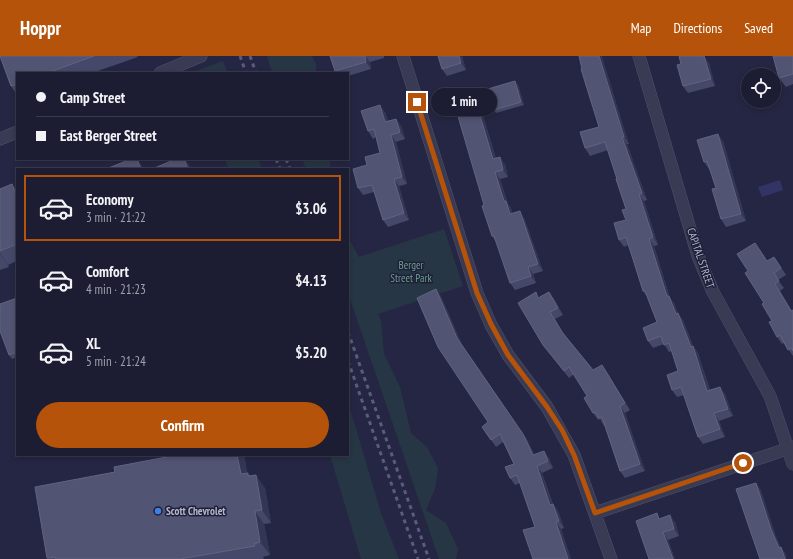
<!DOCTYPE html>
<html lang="en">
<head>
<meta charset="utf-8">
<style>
	body { margin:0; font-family:"PT Sans Narrow",sans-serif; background:#25253a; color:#f1f3f6; height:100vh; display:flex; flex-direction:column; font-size:15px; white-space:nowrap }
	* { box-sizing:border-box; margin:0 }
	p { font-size:13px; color:#a0a1ac }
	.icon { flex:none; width:22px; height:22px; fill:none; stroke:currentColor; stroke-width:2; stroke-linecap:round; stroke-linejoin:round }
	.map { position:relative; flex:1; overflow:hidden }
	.side { position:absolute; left:16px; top:112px; width:333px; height:288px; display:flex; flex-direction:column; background:#1c1c32; border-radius:0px; box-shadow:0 2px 6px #0003,0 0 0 1px #3a3a4d }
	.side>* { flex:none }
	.guide { position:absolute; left:16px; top:16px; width:333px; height:88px; border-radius:0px; box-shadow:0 2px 6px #0003,0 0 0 1px #3a3a4d; display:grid; align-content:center; height:88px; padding:0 20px; background:#1c1c32 }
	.controls { position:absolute; left:741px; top:12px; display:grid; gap:8px }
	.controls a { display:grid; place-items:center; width:40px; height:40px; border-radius:50%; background:#1c1c32; box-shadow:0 2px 6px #0003,0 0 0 1px #3a3a4d; font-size:20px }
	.end { position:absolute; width:18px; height:18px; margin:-9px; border:5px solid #b45309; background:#fff; box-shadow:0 0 0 2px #fff }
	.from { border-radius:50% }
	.bubble { position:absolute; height:28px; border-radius:14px; background:#1c1c32; box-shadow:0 2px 6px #0003,0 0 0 1px #3a3a4d; font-size:13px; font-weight:600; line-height:28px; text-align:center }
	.guide b { display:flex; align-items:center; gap:14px; height:38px; font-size:15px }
	.guide b+b { border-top:1px solid #3a3a4d }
	.guide i { width:10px; height:10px; background:#f1f3f6 }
	ul { padding:7px 0 0; list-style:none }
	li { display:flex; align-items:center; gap:12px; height:66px; margin:0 8px 6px; padding:0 12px; border:2px solid transparent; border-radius:0px }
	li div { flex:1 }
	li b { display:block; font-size:15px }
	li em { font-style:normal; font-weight:600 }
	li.active { border-color:#b45309 }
	li>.icon { width:36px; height:36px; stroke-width:1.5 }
	.primary-button { display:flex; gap:8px; margin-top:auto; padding:8px 20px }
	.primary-button a { flex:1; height:46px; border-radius:24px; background:#b45309; color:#fff; font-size:16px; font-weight:600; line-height:46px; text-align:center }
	header { display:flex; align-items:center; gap:24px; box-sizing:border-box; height:56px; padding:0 20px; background:#b45309; color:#fff }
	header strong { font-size:19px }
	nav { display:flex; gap:22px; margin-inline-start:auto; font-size:14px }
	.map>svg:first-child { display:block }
	.green { fill:#273644 }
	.water { fill:#323465 }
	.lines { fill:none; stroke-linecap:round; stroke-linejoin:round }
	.street-casing { stroke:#51526a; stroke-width:13 }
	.street { stroke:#393a53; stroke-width:12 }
	.rail { stroke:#5b5c7a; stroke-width:3; stroke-dasharray:4 4; stroke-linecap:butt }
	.wall { fill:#464869 }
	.shaded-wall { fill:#343655 }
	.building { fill:#525473; stroke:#626381 }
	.route { stroke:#b45309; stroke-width:5 }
	.shop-dot { fill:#3f7fe0; stroke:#1e1f38; stroke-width:1.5 }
	.labels { text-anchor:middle; stroke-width:3; stroke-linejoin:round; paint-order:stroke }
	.street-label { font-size:11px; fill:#b6b6cd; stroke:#1e1f38 }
	.park-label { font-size:11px; fill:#6c9f8b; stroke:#1e1f38 }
	.poi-label { font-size:11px; font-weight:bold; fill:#b6b6cd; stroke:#1e1f38; text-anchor:start }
</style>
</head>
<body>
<header>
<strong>Hoppr</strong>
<nav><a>Map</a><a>Directions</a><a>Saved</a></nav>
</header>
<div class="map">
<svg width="793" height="503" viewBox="0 0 793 503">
	<rect width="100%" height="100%" fill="#252643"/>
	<path class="green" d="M267 0H312L316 8V17H272Z
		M223 5 228 17H191Z
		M225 103H258L262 113H229Z
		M302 103H330V113H306Z
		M444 173 463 230 378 258 381 265 384 298 400 331 411 377 427 391 438 412 435 433 426 454 446 467 458 493 456 503H439L348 237V181L359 201Z
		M348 346 381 457 399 503H361L330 399H348Z"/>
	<path class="water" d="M780 124 783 134 762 141 758 131Z"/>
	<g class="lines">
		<g class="street-casing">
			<path id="street" d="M403 0 477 237 491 269 508 299 547 351 574 399 611 503
				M639 0 698 200 713 236 770 340 793 408
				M160 17 201 0
				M0 83 17 76
				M595 457 793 391"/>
		</g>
		<use href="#street" class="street"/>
		<path class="rail" d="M240 0 246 17
			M250 0 256 17
			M276 103 280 113
			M286 103 290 113
			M348 276 429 503
			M348 305 418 503"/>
	</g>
	<path class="wall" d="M0 0H137L138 1 92 17H17V39L11 30Z
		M330 0H384V2L370 6 371 13 348 20V17H336L335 15Z
		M462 0 466 14 447 20 442 13Z
		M679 0H704L709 7 715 30 688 37 683 30 681 8Z
		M793 0V28L786 31 779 22Z
		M581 13 629 88H627L647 144 644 145 658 189 654 190 670 242 674 247 678 257 683 264 693 290 698 297 710 334 725 338 733 360 719 365 725 381 703 388 698 381 684 339 677 341 672 334 678 315 672 295 669 296 664 288 653 292 648 285 657 266 648 242 643 235 628 189 624 191 619 184 626 164V153L617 123 608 94 590 100 585 92 599 71Z
		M518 29 524 49 496 57 494 54Z
		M480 50 496 102 505 108 508 121 500 123 508 148 511 152 512 158 524 162 543 215 533 218 536 227 515 234 510 227 497 187 492 180 484 149Z
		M385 56 388 65 396 63 401 70 405 83 396 86 407 128 399 130 409 164 388 171 383 164 374 136 363 139 358 132 367 109 380 97 376 81 373 83 368 75Z
		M723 85 746 165 726 171 721 163 716 132 710 113H709L704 106Z
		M12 128 17 136V205L8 209 9 211 0 214V133Z
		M760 194 767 205 779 208 786 219 778 224 784 232 780 235 792 255 793 254V300L784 287 782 288 777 281 772 265 748 215Z
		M441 240 462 289 528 385 534 399 549 402 553 412 542 417 553 448 558 455 564 472 561 473 571 503H533L535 471 520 427 515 429 510 422 514 408 503 386 496 391 482 371 488 366Z
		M540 241 554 243 563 259 555 263 565 280 593 314 607 316 630 354 625 357 645 415 625 422 620 415 605 369 604 370 600 363 598 364 593 357 587 340 574 318 569 322 543 289Z
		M17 242V301L12 303 9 299Z
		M177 399H244L247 417 250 420 265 432 271 467 264 468 270 499 263 501 264 503H48L47 502 115 416Z
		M660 462 675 466 679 480 668 484 675 503H649Z"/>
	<path class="shaded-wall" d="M365 0 370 6 371 13 366 6Z
		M459 0H462L466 14 461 7Z
		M599 0H602L629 88 624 81Z
		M702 0H704L709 7 715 30 711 23Z
		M515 25 518 29 524 49 521 46Z
		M475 43 480 50 498 110 493 103Z
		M380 49 385 56 390 73 385 66Z
		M396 63 401 70 405 83 400 76Z
		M718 78 723 85 746 165 741 158Z
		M391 79 396 86 407 128 402 121Z
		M622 81 627 88 647 144 642 137Z
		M500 101 505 108 508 121 503 114Z
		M137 103 144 113H141Z
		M184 103H185L192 113H188Z
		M495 116 500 123 508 148 511 152 515 165 510 158 504 145Z
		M394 123 399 130 409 164 404 157Z
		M12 128 17 136V140Z
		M639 138 644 145 658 189 653 181Z
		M520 155 524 162 543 215 538 208Z
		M649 183 654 190 670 242 674 247 681 265 676 258 667 240Z
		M0 197 8 209 9 211 0 198Z
		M528 211 533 218 536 227 531 220Z
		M775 228 780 235 793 258Z
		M436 233 441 240 462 289 528 385 538 407 457 282Z
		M549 236 554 243 563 259 558 252Z
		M550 256 555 263 567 283 562 276Z
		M678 257 683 264 695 296 693 290 698 297 712 342 707 335Z
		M602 309 607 316 630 354 625 347Z
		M720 331 725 338 733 360 728 353Z
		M620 350 625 357 645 415 640 408Z
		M714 357 719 365 725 381 720 373Z
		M544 395 549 402 553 412 548 405Z
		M237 399H244L250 431 241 418Z
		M537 410 542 417 555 456 550 449Z
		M256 419 265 432 271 467 262 454Z
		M756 427 761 434 776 480 782 494 781 491 786 498 787 503H785L779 492 771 473Z
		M553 448 558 455 564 472 559 465Z
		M255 455 264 468 270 499 260 486Z
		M670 459 675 466 679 480 674 473Z
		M556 466 561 473 571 503H568Z
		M663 476 668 484 675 503H673Z"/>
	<path class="building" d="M0 0H94L47 17H17V28L11 30Z
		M330 0H365L366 6 335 15Z
		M438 0H459L461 7 442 13Z
		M579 0H599L624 81H622L642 137 639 138 653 181 649 183 667 240H669L676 258 678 257 691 291 693 290 707 335 720 331 728 353 714 357 720 373 698 381 681 331 672 334 667 319 678 315 669 287 664 289 661 280 648 285 643 272 657 266 645 235H643L626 181 619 184 614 167 626 164 622 154 626 153 616 123H617L605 86 585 92 580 76 599 71 581 13H582Z
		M679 0H704L711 23 683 30 677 9 681 8Z
		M773 0H793V18L779 22Z
		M515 25 521 46 494 54 488 33Z
		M475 43 493 103 500 101 503 114 495 116 504 145H506L510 158 520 155 538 208 528 211 531 220 510 227 494 180H492L482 150 484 149 455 50Z
		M380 49 385 66 396 63 400 76 391 79 402 121 394 123 404 157 383 164 372 129 358 132 353 113 367 109 365 101 380 97 374 73 368 75 361 55Z
		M718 78 741 158 721 163 712 133 716 132 707 105 704 106 697 84Z
		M131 103H137L141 113H106Z
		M176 103H184L188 113H152Z
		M12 128 17 140V188L0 195V133Z
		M755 187 767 205 774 201 781 212 774 217 779 225 775 228 791 255 793 254V295L792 292 788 294 780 279 777 281 769 266 772 265 762 248 764 247 745 217 748 215 737 198Z
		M436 233 457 282 523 378 533 399 544 395 548 405 537 410 550 449 553 448 559 465 556 466 568 503H533L523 474 535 471 517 419 510 422 505 411 514 408 500 378 491 384 482 371 488 366 438 291 417 242Z
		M536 236 538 242 549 236 558 252 550 256 562 276 593 314 602 309 625 347 620 350 640 408 620 415 602 361 599 362 595 356 593 357 584 342 587 340 569 311 564 315 543 289 518 247Z
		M17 242V296L9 299 0 275V248Z
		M177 399H237L241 418 248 417V420L256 419 262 454 255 455 260 486 254 488 255 490 180 503H56L55 501 47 502 35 431 115 416 114 411Z
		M756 427 771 473 779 492 781 491 785 503H760L736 433Z
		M657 457 659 463 670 459 674 473 663 476 673 503H649L636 465Z"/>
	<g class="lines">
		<path class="route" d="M417 46 477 237 491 268 508 299 547 351 562 374 574 399 595 457 743 407"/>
	</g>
	<circle class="shop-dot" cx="158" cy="455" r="4"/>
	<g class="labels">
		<g class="street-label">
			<text transform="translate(701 202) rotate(71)" y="4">CAPITAL STREET</text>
		</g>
		<g class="park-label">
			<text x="411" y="213">Berger<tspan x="411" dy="13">Street Park</tspan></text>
		</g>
		<g class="poi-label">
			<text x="166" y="459">Scott Chevrolet</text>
		</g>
	</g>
</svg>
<div class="controls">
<a><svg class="icon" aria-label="locate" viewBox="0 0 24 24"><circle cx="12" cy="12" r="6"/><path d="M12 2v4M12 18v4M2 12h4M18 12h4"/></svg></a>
</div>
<i class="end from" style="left:743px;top:407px"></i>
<i class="end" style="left:417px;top:46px"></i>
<div class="bubble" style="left:431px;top:32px;width:66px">1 min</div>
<div class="guide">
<b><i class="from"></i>Camp Street</b>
<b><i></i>East Berger Street</b>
</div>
<section class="side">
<ul>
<li class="active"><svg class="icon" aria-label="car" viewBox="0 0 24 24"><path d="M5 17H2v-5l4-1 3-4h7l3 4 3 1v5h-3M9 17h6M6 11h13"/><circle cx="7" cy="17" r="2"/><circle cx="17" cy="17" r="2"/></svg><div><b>Economy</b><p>3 min · 21:22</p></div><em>$3.06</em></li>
<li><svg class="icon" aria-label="car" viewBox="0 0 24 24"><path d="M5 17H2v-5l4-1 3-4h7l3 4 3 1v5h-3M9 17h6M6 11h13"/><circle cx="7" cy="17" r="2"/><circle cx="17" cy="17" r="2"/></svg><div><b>Comfort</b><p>4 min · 21:23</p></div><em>$4.13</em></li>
<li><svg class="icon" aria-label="car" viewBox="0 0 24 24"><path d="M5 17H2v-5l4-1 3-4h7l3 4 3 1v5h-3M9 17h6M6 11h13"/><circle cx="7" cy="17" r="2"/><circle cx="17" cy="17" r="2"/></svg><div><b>XL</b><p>5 min · 21:24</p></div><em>$5.20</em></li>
</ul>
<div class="primary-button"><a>Confirm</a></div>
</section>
</div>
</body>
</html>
